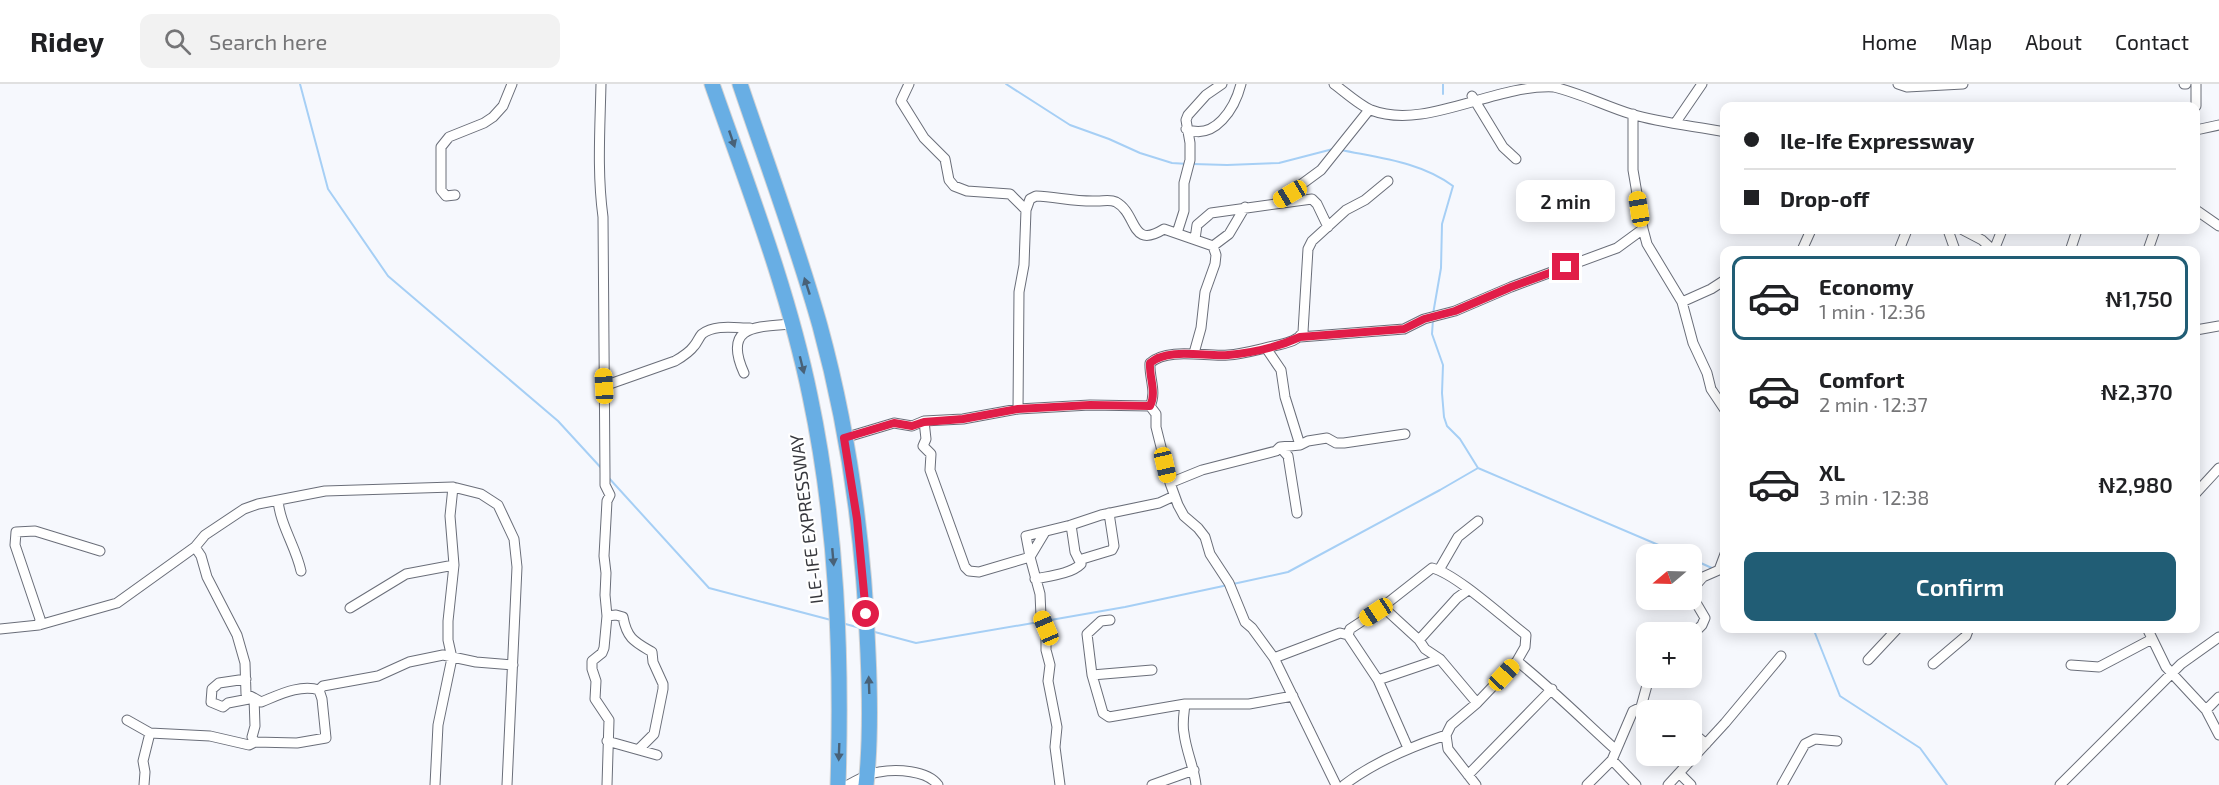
<!DOCTYPE html>
<html lang="en">
<head>
<meta charset="utf-8">
<style>
	body { margin:0; font-family:"Exo 2",sans-serif; background:#f2f2f2; color:#202124; height:100vh; display:flex; flex-direction:column; font-size:22px; white-space:nowrap }
	* { box-sizing:border-box; margin:0 }
	p { font-size:20px; color:#757577 }
	.icon { flex:none; width:33px; height:33px; fill:none; stroke:currentColor; stroke-width:2; stroke-linecap:round; stroke-linejoin:round }
	.map { position:relative; flex:1; overflow:hidden }
	.panel { position:absolute; left:1720px; top:162px; width:480px; height:387px; display:flex; flex-direction:column; background:#fff; border-radius:12px; box-shadow:0 3px 15px #0003 }
	.panel>* { flex:none }
	.banner { position:absolute; left:1720px; top:18px; width:480px; height:132px; border-radius:12px; box-shadow:0 3px 15px #0003; display:grid; align-content:center; height:132px; padding:0 24px; background:#fff }
	.needle { width:39px; rotate:251deg }
	.controls { position:absolute; left:1636px; top:460px; display:grid; gap:12px }
	.controls a { display:grid; place-items:center; width:66px; height:66px; border-radius:12px; background:#fff; box-shadow:0 3px 15px #0003; font-size:30px }
	.end { position:absolute; width:27px; height:27px; margin:-14px; border:8px solid #e11d48; background:#fff; box-shadow:0 0 0 3px #fff }
	.from { border-radius:50% }
	.bubble { position:absolute; height:42px; border-radius:12px; background:#fff; box-shadow:0 3px 15px #0003; font-size:20px; font-weight:600; line-height:42px; text-align:center }
	.car { position:absolute; width:18px; height:36px; margin:-18px -9px; border-radius:8px; box-shadow:0 0 4px 2px #0007; background:linear-gradient(#f5c518 24%,#345 0 40%,#f5c518 0 76%,#345 0 86%,#f5c518 0) }
	.banner b { display:flex; align-items:center; gap:21px; height:57px; font-size:22px }
	.banner b+b { border-top:2px solid #e0e0e0 }
	.banner i { width:15px; height:15px; background:#202124 }
	ul { padding:10px 0 0; list-style:none }
	li { display:flex; align-items:center; gap:18px; height:84px; margin:0 12px 9px; padding:0 12px; border:3px solid transparent; border-radius:12px }
	li div { flex:1 }
	li b { display:block; font-size:22px }
	li em { font-style:normal; font-weight:600 }
	li.selected { border-color:#215d75 }
	li>.icon { width:54px; height:54px; stroke-width:1.5 }
	.cta { display:flex; gap:12px; margin-top:auto; padding:12px 24px }
	.cta a { flex:1; height:69px; border-radius:12px; background:#215d75; color:#fff; font-size:24px; font-weight:600; line-height:69px; text-align:center }
	header { display:flex; align-items:center; gap:36px; box-sizing:border-box; height:84px; padding:0 30px; background:#fff; border-bottom:2px solid #e0e0e0 }
	header strong { font-size:28px }
	nav { display:flex; gap:33px; margin-inline-start:auto; font-size:21px }
	.search { width:420px; height:54px; background:#f2f2f2; display:flex; align-items:center; gap:15px; box-sizing:border-box; padding:0 21px; border-radius:12px; color:#757577; font-size:22px }
	.map>svg:first-child { display:block }
	.lines { fill:none; stroke-linecap:round; stroke-linejoin:round }
	.stream { stroke:#a6cff5; stroke-width:2 }
	.minor-casing { stroke:#6a6e79; stroke-width:11 }
	.trunk-casing { stroke:#d3d3d4; stroke-width:17 }
	.minor { stroke:#fff; stroke-width:9 }
	.trunk { stroke:#68aee4; stroke-width:15 }
	.oneway { fill:#486177 }
	.route { stroke:#e11d48; stroke-width:8 }
	.labels { text-anchor:middle; stroke-width:4.5; stroke-linejoin:round; paint-order:stroke }
	.street-label { font-size:18px; fill:#37383d; stroke:#fff }
</style>
</head>
<body>
<header>
<strong>Ridey</strong>
<div class="search"><svg class="icon" aria-label="search" viewBox="0 0 24 24"><circle cx="10" cy="10" r="6"/><path d="M15 15l6 6"/></svg>Search here</div>
<nav><a>Home</a><a>Map</a><a>About</a><a>Contact</a></nav>
</header>
<div class="map">
<svg width="2219" height="701" viewBox="0 0 2219 701">
	<rect width="100%" height="100%" fill="#f6f8fd"/>
	<g class="lines">
		<path class="stream" d="M300 0 328 105 388 192 558 337 603 386
			M1006 0 1070 41 1109 55 1140 69 1172 79 1188 80
			M1443 10V0
			M1341 66C1380 74 1421 78 1453 102L1442 140 1441 184 1433 230
			M1193 80 1227 81 1279 79 1333 65
			M1433 235 1432 250 1443 281 1442 309 1444 333 1447 342 1460 355 1478 384 1682 471
			M608 393 709 504 831 536
			M1692 475 1714 485
			M1233 500 1288 488 1440 406 1478 384
			M1045 537 1125 523 1228 501
			M842 539 860 544
			M1813 544 1840 612 1920 664 1947 701
			M871 547 916 559 1039 538"/>
		<g class="minor-casing">
			<path id="minor" d="M601 0C600 45 597 89 603 133L605 389V401L610 411 607 417 604 472 606 489 605 511 607 532 604 564 602 569 592 577V585L596 597 595 615 609 636 607 701
				M909 0 901 17 924 54 945 75 949 96 954 102 967 107 1010 110 1026 126
				M1334 0C1345 8 1359 21 1371 26 1425 47 1494 0 1554 3 1580 9 1605 22 1631 30 1661 39 1694 42 1725 48
				M1898 0 1907 3 1963 0
				M2184 0H2186
				M2196 0V22
				M1472 12 1503 63 1516 75
				M1633 30V86L1643 145 1647 160 1682 218 1693 259 1707 289 1711 305 1725 326
				M1676 38 1702 0
				M1186 45C1215 57 1235 24 1241 0
				M2196 46 2219 41
				M455 111 446 112 441 106V63L449 53 484 39 493 33 503 22 512 0
				M1276 119 1321 86 1369 26
				M2196 126 2219 142
				M1948 146 1955 166
				M1963 146 1982 156 1993 166
				M1177 149 1184 127V99L1190 76V59L1186 36 1188 31 1206 11 1222 0
				M1195 155 1197 141 1211 129 1312 115 1317 120 1328 143
				M1213 162 1229 150 1245 123
				M2071 164 2077 146
				M1802 166 1811 146
				M1899 166 1907 146
				M1994 166 2002 146
				M2148 166 2155 146
				M1682 218 1711 205 1725 196
				M2196 246 2219 242
				M1300 253 1404 245 1424 235 1455 227 1511 203 1617 164 1643 145
				M1266 264 1281 286 1285 313 1300 361
				M744 289C722 240 758 243 792 240
				M604 302 675 277C682 273 689 269 694 262 697 259 699 253 702 250 715 240 735 244 750 244
				M1150 322 1156 330V343L1170 399 1178 421 1184 432 1198 444 1205 453 1210 470 1229 499 1245 538 1252 544 1274 574 1336 701
				M1150 322C1157 308 1149 294 1150 279 1168 263 1206 273 1228 271 1244 270 1259 265 1274 262 1285 259 1297 258 1303 248L1308 165 1312 157 1346 126 1365 116 1388 97
				M1018 325 1019 208 1024 181 1026 126 1030 115 1036 112C1057 113 1076 118 1097 117 1104 117 1110 115 1116 118 1138 130 1130 166 1164 145L1213 162 1216 171 1215 180 1205 208 1201 244 1194 269
				M924 337 926 355 923 362 931 370 930 386 965 483 969 487 979 488 1030 473 1045 448
				M844 354 894 339 912 342 924 337 963 335 1018 325 1090 321 1150 322
				M1280 363 1288 372 1297 429
				M1170 399 1202 386 1276 367 1280 363 1300 361 1308 357 1327 354 1336 359H1344L1405 350
				M2196 409 2219 384
				M278 416C280 441 296 463 301 487
				M195 463 201 472 207 493 237 551 245 579 246 610 254 614 255 642 252 653 255 658 297 659 326 654 322 615 319 606
				M1079 476 1112 466 1114 462 1109 429
				M1439 486 1458 453 1478 437
				M1035 495C1049 492 1071 490 1081 480L1075 468 1071 441
				M1468 506 1457 514 1419 556 1425 565 1440 575 1477 619
				M1383 523 1419 556
				M350 524 406 490 454 481 450 432 453 403
				M607 532 616 531 623 533C627 555 635 558 652 568L653 578 663 600V605L654 650 639 665
				M1110 536 1101 537 1087 550 1092 591 1103 629 1109 633 1185 620H1249L1293 612
				M39 541 40 535 15 461 16 448 35 447 100 467
				M2147 544 2166 583 2206 626 2219 651
				M0 545 39 541 117 519 195 463 205 451 244 425 258 420 325 407 453 403 481 410 498 421 514 455 517 483 507 701
				M1348 551 1350 545 1376 528 1432 484C1455 489 1505 535 1526 551L1525 563 1517 577 1477 619 1451 641 1446 651 1448 665 1476 701
				M1692 551 1702 541 1705 534 1695 517 1696 501 1703 493 1719 486 1725 470
				M1274 574 1340 549 1348 551 1378 596 1408 664
				M1868 576 1898 544
				M1517 577C1552 605 1583 636 1616 666
				M1933 580 1966 552 1969 544
				M2071 581 2099 583 2152 555
				M1092 591 1152 586
				M246 595 219 599 212 605 211 618 223 623 228 619 254 614 261 618C279 611 300 600 319 606L323 602 378 592 409 578 443 571 476 578 513 581
				M1378 596 1440 575
				M1185 620C1184 629 1182 640 1184 649 1186 667 1194 683 1196 701
				M1641 623 1649 594
				M2206 626 2219 613
				M127 636 150 649 210 652 249 661 255 658
				M1692 648 1706 660
				M607 657 657 671
				M1612 676 1636 701
				M1679 689 1691 701
				M1468 691 1552 605
				M144 701 145 688 143 677 150 649
				M435 701 438 641 452 574 448 556V537L454 481
				M848 701C858 696 868 689 879 688 896 685 927 686 938 701
				M1060 701 1055 663 1057 643 1048 597 1050 581 1046 566V544L1041 532 1040 510 1030 473 1026 452 1071 441 1101 431 1159 419 1174 412
				M1152 701 1194 686
				M1344 701C1374 678 1410 663 1446 651
				M1587 701 1612 676 1633 627C1644 621 1655 623 1667 624L1670 627
				M1668 701 1725 639 1781 572
				M1782 701 1805 660 1815 655 1837 657
				M2060 701 2181 580 2219 553"/>
		</g>
		<g class="trunk-casing">
			<path id="trunk" d="M712 0C748 103 788 205 810 312 837 440 842 571 838 701
				M740 0C767 80 797 160 820 242 849 348 864 460 868 569 870 613 871 657 866 701"/>
		</g>
		<use href="#minor" class="minor"/>
		<use href="#trunk" class="trunk"/>
	</g>
	<defs><path id="oneway-solid" d="M-6-.8H1V-3.2L6.5 0L1 3.2V.8H-6Z" transform="scale(1.5)"/></defs>
	<g class="oneway">
		<use href="#oneway-solid" transform="translate(732 55) rotate(71)"/>
		<use href="#oneway-solid" transform="translate(807 202) rotate(-108)"/>
		<use href="#oneway-solid" transform="translate(802 281) rotate(76)"/>
		<use href="#oneway-solid" transform="translate(833 473) rotate(85)"/>
		<use href="#oneway-solid" transform="translate(869 601) rotate(-92)"/>
		<use href="#oneway-solid" transform="translate(839 668) rotate(92)"/>
	</g>
	<g class="lines">
		<path class="route" d="M866 530 857 435 844 354 894 339 912 342 924 338 963 335 1018 325 1090 321 1150 322C1157 308 1149 294 1150 279 1168 263 1206 273 1228 271 1251 269 1278 263 1300 253L1404 245 1424 235 1455 227 1511 203 1566 183"/>
	</g>
	<g class="labels">
		<g class="street-label">
			<text transform="translate(807 435) rotate(-97)" y="6">ILE-IFE EXPRESSWAY</text>
		</g>
	</g>
</svg>
<div class="controls">
<a><svg class="needle" viewBox="-14 -14 28 28"><path d="M0-13l5 13h-10z" fill="#e53935"/><path d="M0 13l5-13h-10z" fill="#757577"/></svg></a>
<a>+</a>
<a>−</a>
</div>
<i class="end from" style="left:866px;top:530px"></i>
<i class="end" style="left:1566px;top:183px"></i>
<div class="bubble" style="left:1516px;top:96px;width:99px">2 min</div>
<i class="car" style="left:1290px;top:110px;rotate:239deg"></i>
<i class="car" style="left:1639px;top:125px;rotate:351deg"></i>
<i class="car" style="left:604px;top:302px;rotate:357deg"></i>
<i class="car" style="left:1165px;top:381px;rotate:167deg"></i>
<i class="car" style="left:1376px;top:528px;rotate:237deg"></i>
<i class="car" style="left:1046px;top:544px;rotate:337deg"></i>
<i class="car" style="left:1504px;top:591px;rotate:43deg"></i>
<div class="banner">
<b><i class="from"></i>Ile-Ife Expressway</b>
<b><i></i>Drop-off</b>
</div>
<section class="panel">
<ul>
<li class="selected"><svg class="icon" aria-label="car" viewBox="0 0 24 24"><path d="M5 17H2v-5l4-1 3-4h7l3 4 3 1v5h-3M9 17h6M6 11h13"/><circle cx="7" cy="17" r="2"/><circle cx="17" cy="17" r="2"/></svg><div><b>Economy</b><p>1 min · 12:36</p></div><em>₦1,750</em></li>
<li><svg class="icon" aria-label="car" viewBox="0 0 24 24"><path d="M5 17H2v-5l4-1 3-4h7l3 4 3 1v5h-3M9 17h6M6 11h13"/><circle cx="7" cy="17" r="2"/><circle cx="17" cy="17" r="2"/></svg><div><b>Comfort</b><p>2 min · 12:37</p></div><em>₦2,370</em></li>
<li><svg class="icon" aria-label="car" viewBox="0 0 24 24"><path d="M5 17H2v-5l4-1 3-4h7l3 4 3 1v5h-3M9 17h6M6 11h13"/><circle cx="7" cy="17" r="2"/><circle cx="17" cy="17" r="2"/></svg><div><b>XL</b><p>3 min · 12:38</p></div><em>₦2,980</em></li>
</ul>
<div class="cta"><a>Confirm</a></div>
</section>
</div>
</body>
</html>
